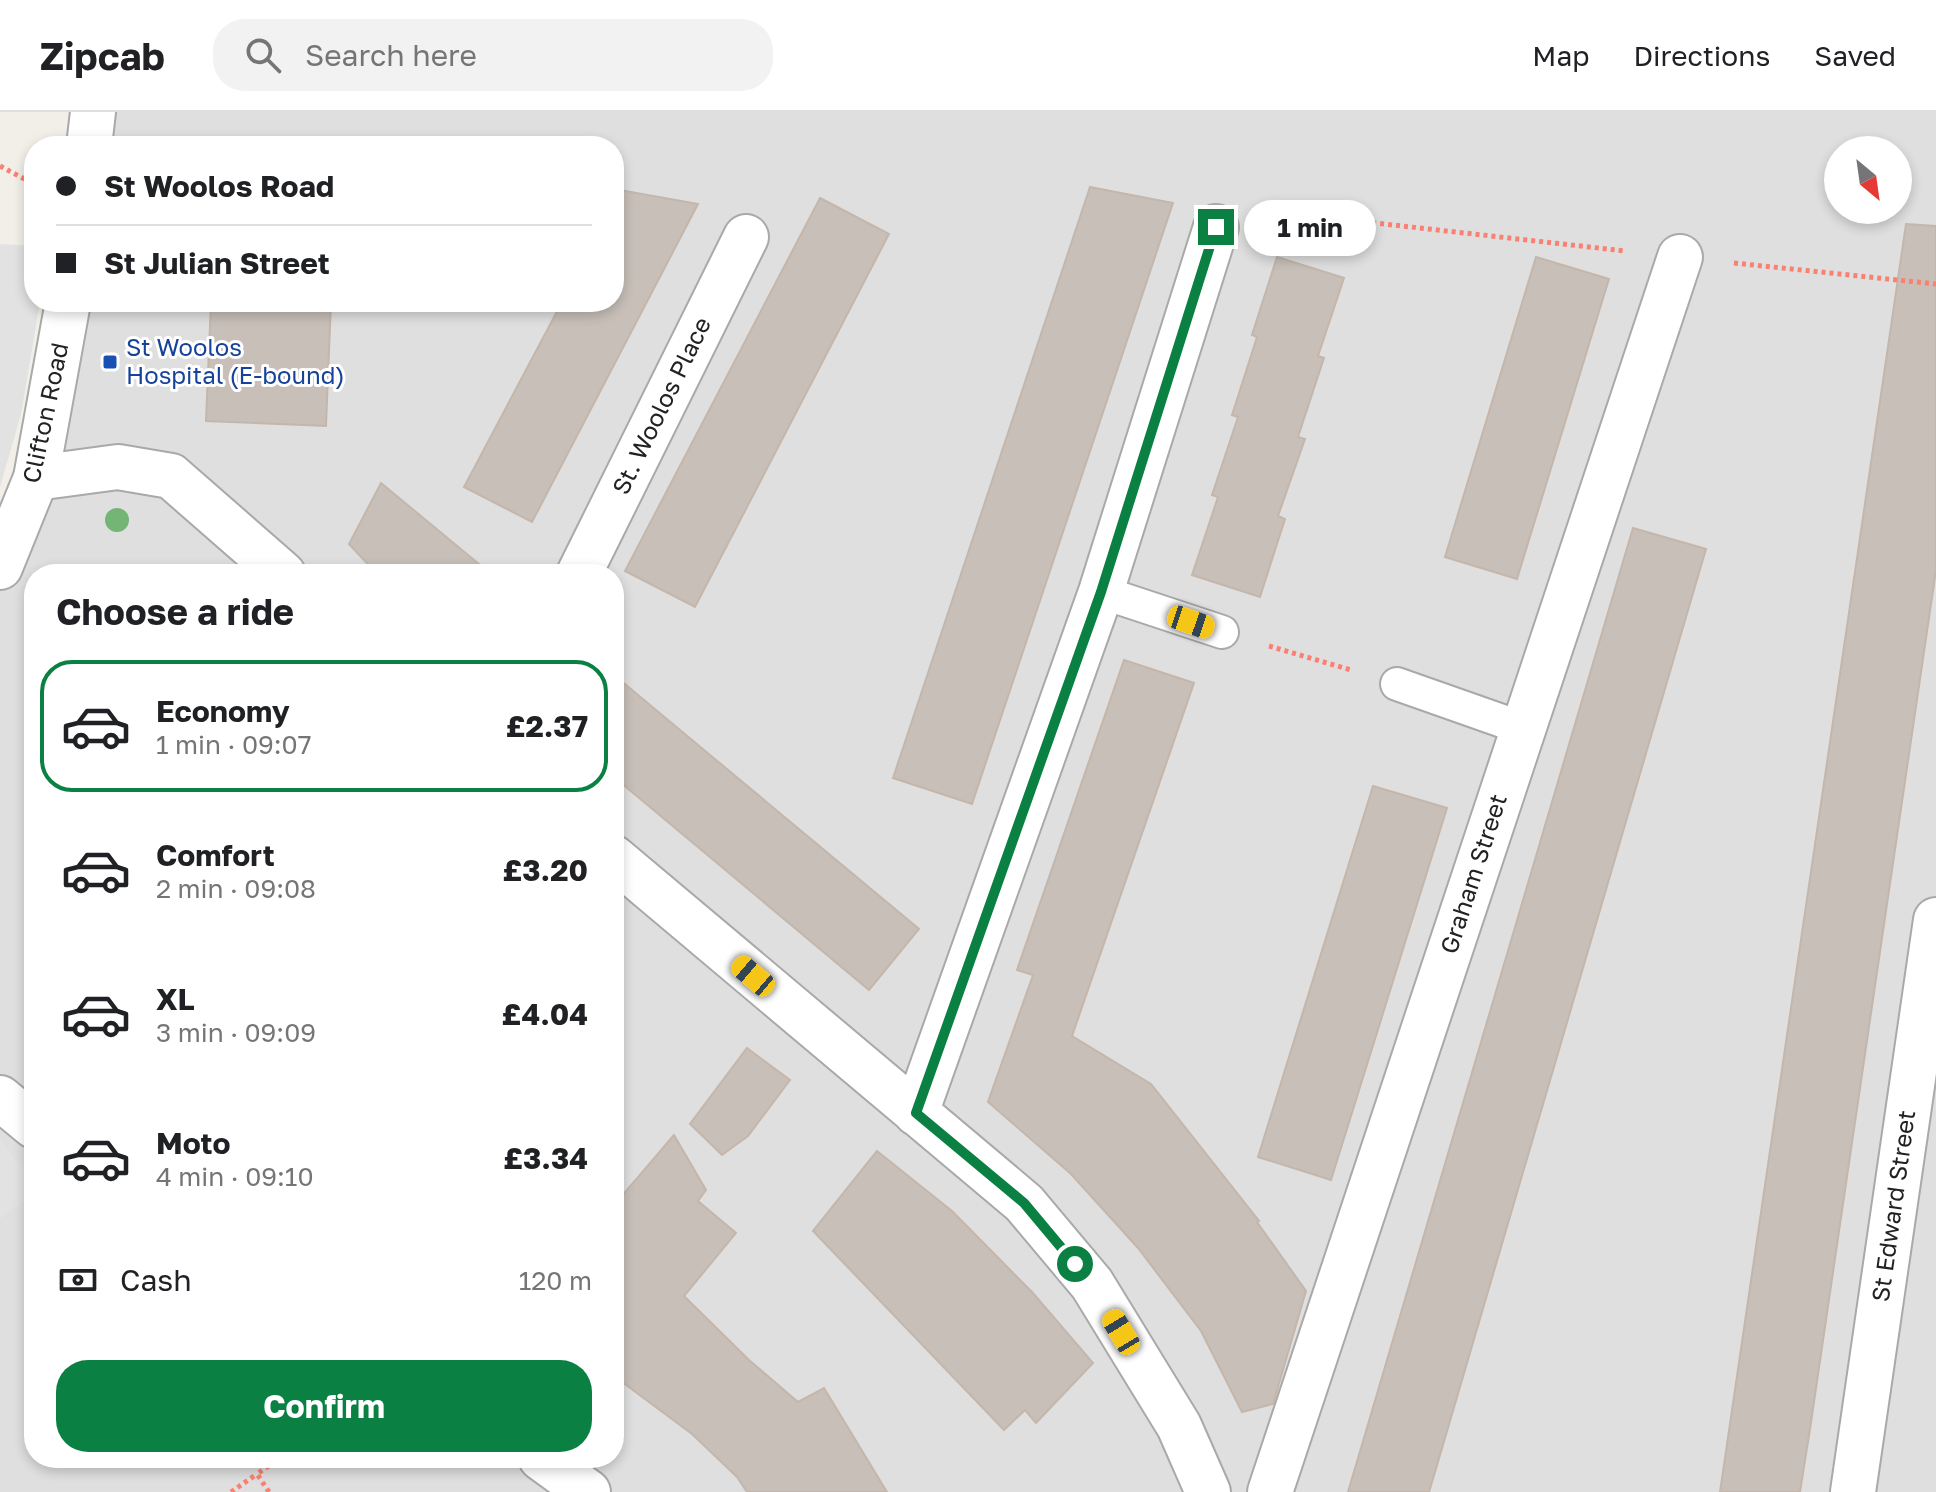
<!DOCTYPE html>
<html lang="en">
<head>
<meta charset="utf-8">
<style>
	body { margin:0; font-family:"Golos Text",sans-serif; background:#f2f2f2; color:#202124; height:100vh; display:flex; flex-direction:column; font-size:30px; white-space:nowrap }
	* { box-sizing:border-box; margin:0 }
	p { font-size:26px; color:#757577 }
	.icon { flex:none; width:44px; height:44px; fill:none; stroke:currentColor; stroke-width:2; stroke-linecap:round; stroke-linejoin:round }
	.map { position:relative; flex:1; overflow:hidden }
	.drawer { position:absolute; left:24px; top:452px; width:600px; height:904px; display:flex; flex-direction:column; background:#fff; border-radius:32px; box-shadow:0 4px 12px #0003 }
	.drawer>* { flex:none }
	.banner { position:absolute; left:24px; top:24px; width:600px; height:176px; border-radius:32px; box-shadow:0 4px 12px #0003; display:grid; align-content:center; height:176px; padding:0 32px; background:#fff }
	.needle { width:52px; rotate:151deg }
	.tools { position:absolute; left:1824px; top:24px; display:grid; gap:16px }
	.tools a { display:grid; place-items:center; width:88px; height:88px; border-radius:50%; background:#fff; box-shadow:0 4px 12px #0003; font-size:40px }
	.end { position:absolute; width:36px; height:36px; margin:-18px; border:10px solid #0b8043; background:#fff; box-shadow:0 0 0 4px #fff }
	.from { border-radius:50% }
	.bubble { position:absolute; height:56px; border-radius:28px; background:#fff; box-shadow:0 4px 12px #0003; font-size:26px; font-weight:700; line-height:56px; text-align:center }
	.car { position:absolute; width:24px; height:48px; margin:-24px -12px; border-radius:10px; box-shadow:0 0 6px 2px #0007; background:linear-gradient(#f5c518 24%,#345 0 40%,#f5c518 0 76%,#345 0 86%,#f5c518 0) }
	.banner b { display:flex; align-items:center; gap:28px; height:76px; font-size:30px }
	.banner b+b { border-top:2px solid #e0e0e0 }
	.banner i { width:20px; height:20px; background:#202124 }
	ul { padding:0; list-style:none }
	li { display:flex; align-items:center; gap:24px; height:132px; margin:0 16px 12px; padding:0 16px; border:4px solid transparent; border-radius:32px }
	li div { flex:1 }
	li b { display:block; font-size:30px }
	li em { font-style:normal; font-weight:700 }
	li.current { border-color:#0b8043 }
	li>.icon { width:72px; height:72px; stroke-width:1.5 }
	h2 { padding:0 32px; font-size:36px; line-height:96px }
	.pay { display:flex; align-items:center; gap:20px; height:88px; padding:0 32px; font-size:30px }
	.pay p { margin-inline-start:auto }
	.action { display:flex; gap:16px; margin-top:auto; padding:16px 32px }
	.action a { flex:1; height:92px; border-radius:32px; background:#0b8043; color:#fff; font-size:32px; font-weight:700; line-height:92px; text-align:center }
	header { display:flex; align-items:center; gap:48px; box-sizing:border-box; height:112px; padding:0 40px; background:#fff; border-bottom:2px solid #e0e0e0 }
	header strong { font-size:38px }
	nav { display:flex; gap:44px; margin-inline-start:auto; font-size:28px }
	.search { width:560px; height:72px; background:#f2f2f2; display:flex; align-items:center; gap:20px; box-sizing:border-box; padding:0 28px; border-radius:32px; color:#757577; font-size:30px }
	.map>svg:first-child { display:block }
	.residential { fill:#e0dfdf; fill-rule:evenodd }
	.parking { fill:#e2e2e2 }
	.building { fill:#c7bfb8; stroke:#c4b6ab; stroke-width:2 }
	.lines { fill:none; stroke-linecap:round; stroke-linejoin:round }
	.service-casing { stroke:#a9a9a9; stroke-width:36 }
	.minor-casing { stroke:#a9a9a9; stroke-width:48 }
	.tertiary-casing { stroke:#a9a9a9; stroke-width:48 }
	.path { stroke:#fa8072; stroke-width:5; stroke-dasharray:4 4; stroke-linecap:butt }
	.service { stroke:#fff; stroke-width:32 }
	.minor { stroke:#fff; stroke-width:44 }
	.tertiary { stroke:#fff; stroke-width:44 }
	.tree { fill:#74b475 }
	.route { stroke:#0b8043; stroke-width:10 }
	.transit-dot { fill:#1a4fb4; stroke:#fff; stroke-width:3 }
	.labels { text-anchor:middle; stroke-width:6; stroke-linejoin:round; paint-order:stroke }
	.transit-label { font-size:24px; fill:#164399; stroke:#fff; text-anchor:start }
	.street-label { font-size:24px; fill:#222; stroke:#fff }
</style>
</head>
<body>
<header>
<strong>Zipcab</strong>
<div class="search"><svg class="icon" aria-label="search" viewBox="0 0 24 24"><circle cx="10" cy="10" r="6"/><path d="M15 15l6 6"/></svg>Search here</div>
<nav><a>Map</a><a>Directions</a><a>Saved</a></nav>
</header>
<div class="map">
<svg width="1936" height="1380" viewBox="0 0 1936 1380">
	<rect width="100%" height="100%" fill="#f2efe9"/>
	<path class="residential" d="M93 0H1936V1380H0V455L68 190H614V34H89ZM1838 38H1898V98H1838ZM34 462H614V1346H34Z"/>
	<path class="parking" d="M0 132 34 134V190H40L21 302 0 375Z
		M0 1027 34 1071V1081L0 1107Z"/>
	<path class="building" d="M1090 75 1173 91 972 692 893 666Z
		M614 77 698 92 532 410 464 375 562 190H614Z
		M820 86 889 122 695 495 625 459Z
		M1906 112 1936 114V458L1810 1317 1800 1380H1720Z
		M1277 145 1344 166 1318 244 1324 246 1298 325 1305 327 1278 404 1285 407 1260 485 1192 463 1218 385 1212 383 1238 305 1232 303 1257 225 1252 223Z
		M1536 145 1609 167 1517 467 1445 445Z
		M211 190H331L326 314 206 309Z
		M381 371 491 462H377L349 432Z
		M1633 416 1706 437 1435 1360 1429 1380H1348Z
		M1124 548 1194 571 1072 924 1151 972 1259 1109 1257 1110 1306 1179 1273 1292 1242 1300 1201 1219 1138 1136 1071 1062 988 990 1033 863 1017 858Z
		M614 563 919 817 869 878 614 665Z
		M1373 674 1447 696 1331 1068 1258 1045Z
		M747 936 790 968 748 1024 722 1043 690 1012Z
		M674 1023 706 1078 698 1089 736 1121 684 1184 749 1248 798 1290 824 1276 887 1380H747L737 1365 692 1322 614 1264V1093Z
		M877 1039 952 1099 1032 1180 1093 1251 1036 1311 1025 1298 1004 1318 813 1119Z"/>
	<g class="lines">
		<g class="service-casing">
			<path id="service" d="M1101 480 1222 520
				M1397 572 1522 616"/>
		</g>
		<g class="minor-casing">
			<path id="minor" d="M36 366 118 355 171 364 283 462
				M579 462 746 125
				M614 746 1024 1091 1092 1172 1179 1314 1208 1380
				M0 986 34 1014
				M916 1001 1101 480 1216 115
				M541 1346 588 1380
				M1270 1380 1680 145
				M1853 1380 1936 808"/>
		</g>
		<g class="tertiary-casing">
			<path id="tertiary" d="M89 34 93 0
				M0 455 36 366 68 190"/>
		</g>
		<path class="path" d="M0 54 34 72
			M1269 102 1277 100 1625 139
			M1734 151 1936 172
			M1269 534 1351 558
			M231 1380 257 1362
			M269 1380 257 1362 280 1346"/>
		<use href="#service" class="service"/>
		<use href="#minor" class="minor"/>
		<use href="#tertiary" class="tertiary"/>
	</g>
	<circle class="tree" cx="117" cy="408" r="12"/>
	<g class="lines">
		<path class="route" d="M1075 1152 1024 1091 916 1001 1101 480 1216 115"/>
	</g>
	<rect class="transit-dot" x="102" y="242" width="16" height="16" rx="4"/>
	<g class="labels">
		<g class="transit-label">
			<text x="126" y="244">St Woolos<tspan x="126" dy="28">Hospital (E-bound)</tspan></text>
		</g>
		<g class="street-label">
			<text transform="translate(662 294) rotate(-64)" y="8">St. Woolos Place</text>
			<text transform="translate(46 301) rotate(-78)" y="8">Clifton Road</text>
			<text transform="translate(1474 762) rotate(-72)" y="8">Graham Street</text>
			<text transform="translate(1894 1094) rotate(-82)" y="8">St Edward Street</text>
		</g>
	</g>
</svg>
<div class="tools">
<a><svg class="needle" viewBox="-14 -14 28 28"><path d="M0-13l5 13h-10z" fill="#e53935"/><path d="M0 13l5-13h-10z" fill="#757577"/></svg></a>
</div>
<i class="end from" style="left:1075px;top:1152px"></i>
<i class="end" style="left:1216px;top:115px"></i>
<div class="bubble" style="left:1244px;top:88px;width:132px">1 min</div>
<i class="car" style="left:1191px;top:510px;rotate:109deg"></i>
<i class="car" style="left:753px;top:864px;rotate:310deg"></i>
<i class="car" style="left:1121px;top:1220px;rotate:329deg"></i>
<div class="banner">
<b><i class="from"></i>St Woolos Road</b>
<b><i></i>St Julian Street</b>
</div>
<section class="drawer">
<h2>Choose a ride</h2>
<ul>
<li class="current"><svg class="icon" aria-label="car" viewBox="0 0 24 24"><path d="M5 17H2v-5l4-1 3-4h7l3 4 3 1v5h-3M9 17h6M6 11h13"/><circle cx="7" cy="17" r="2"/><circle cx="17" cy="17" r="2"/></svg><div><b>Economy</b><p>1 min · 09:07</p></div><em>£2.37</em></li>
<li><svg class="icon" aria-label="car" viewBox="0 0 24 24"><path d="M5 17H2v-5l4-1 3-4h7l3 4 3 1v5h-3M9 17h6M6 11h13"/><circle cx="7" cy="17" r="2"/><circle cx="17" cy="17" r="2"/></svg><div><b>Comfort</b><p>2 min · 09:08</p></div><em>£3.20</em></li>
<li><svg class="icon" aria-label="car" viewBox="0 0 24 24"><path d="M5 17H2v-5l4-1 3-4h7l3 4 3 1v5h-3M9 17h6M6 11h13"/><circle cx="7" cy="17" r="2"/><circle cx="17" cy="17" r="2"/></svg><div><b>XL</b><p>3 min · 09:09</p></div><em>£4.04</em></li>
<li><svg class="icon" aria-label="car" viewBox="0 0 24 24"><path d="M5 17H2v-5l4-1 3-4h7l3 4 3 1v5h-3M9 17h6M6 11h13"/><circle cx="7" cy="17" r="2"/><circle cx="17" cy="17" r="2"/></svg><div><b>Moto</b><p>4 min · 09:10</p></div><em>£3.34</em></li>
</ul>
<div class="pay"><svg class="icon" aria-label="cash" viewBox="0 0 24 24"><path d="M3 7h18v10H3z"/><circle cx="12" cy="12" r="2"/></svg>Cash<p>120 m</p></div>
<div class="action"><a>Confirm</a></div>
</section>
</div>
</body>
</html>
